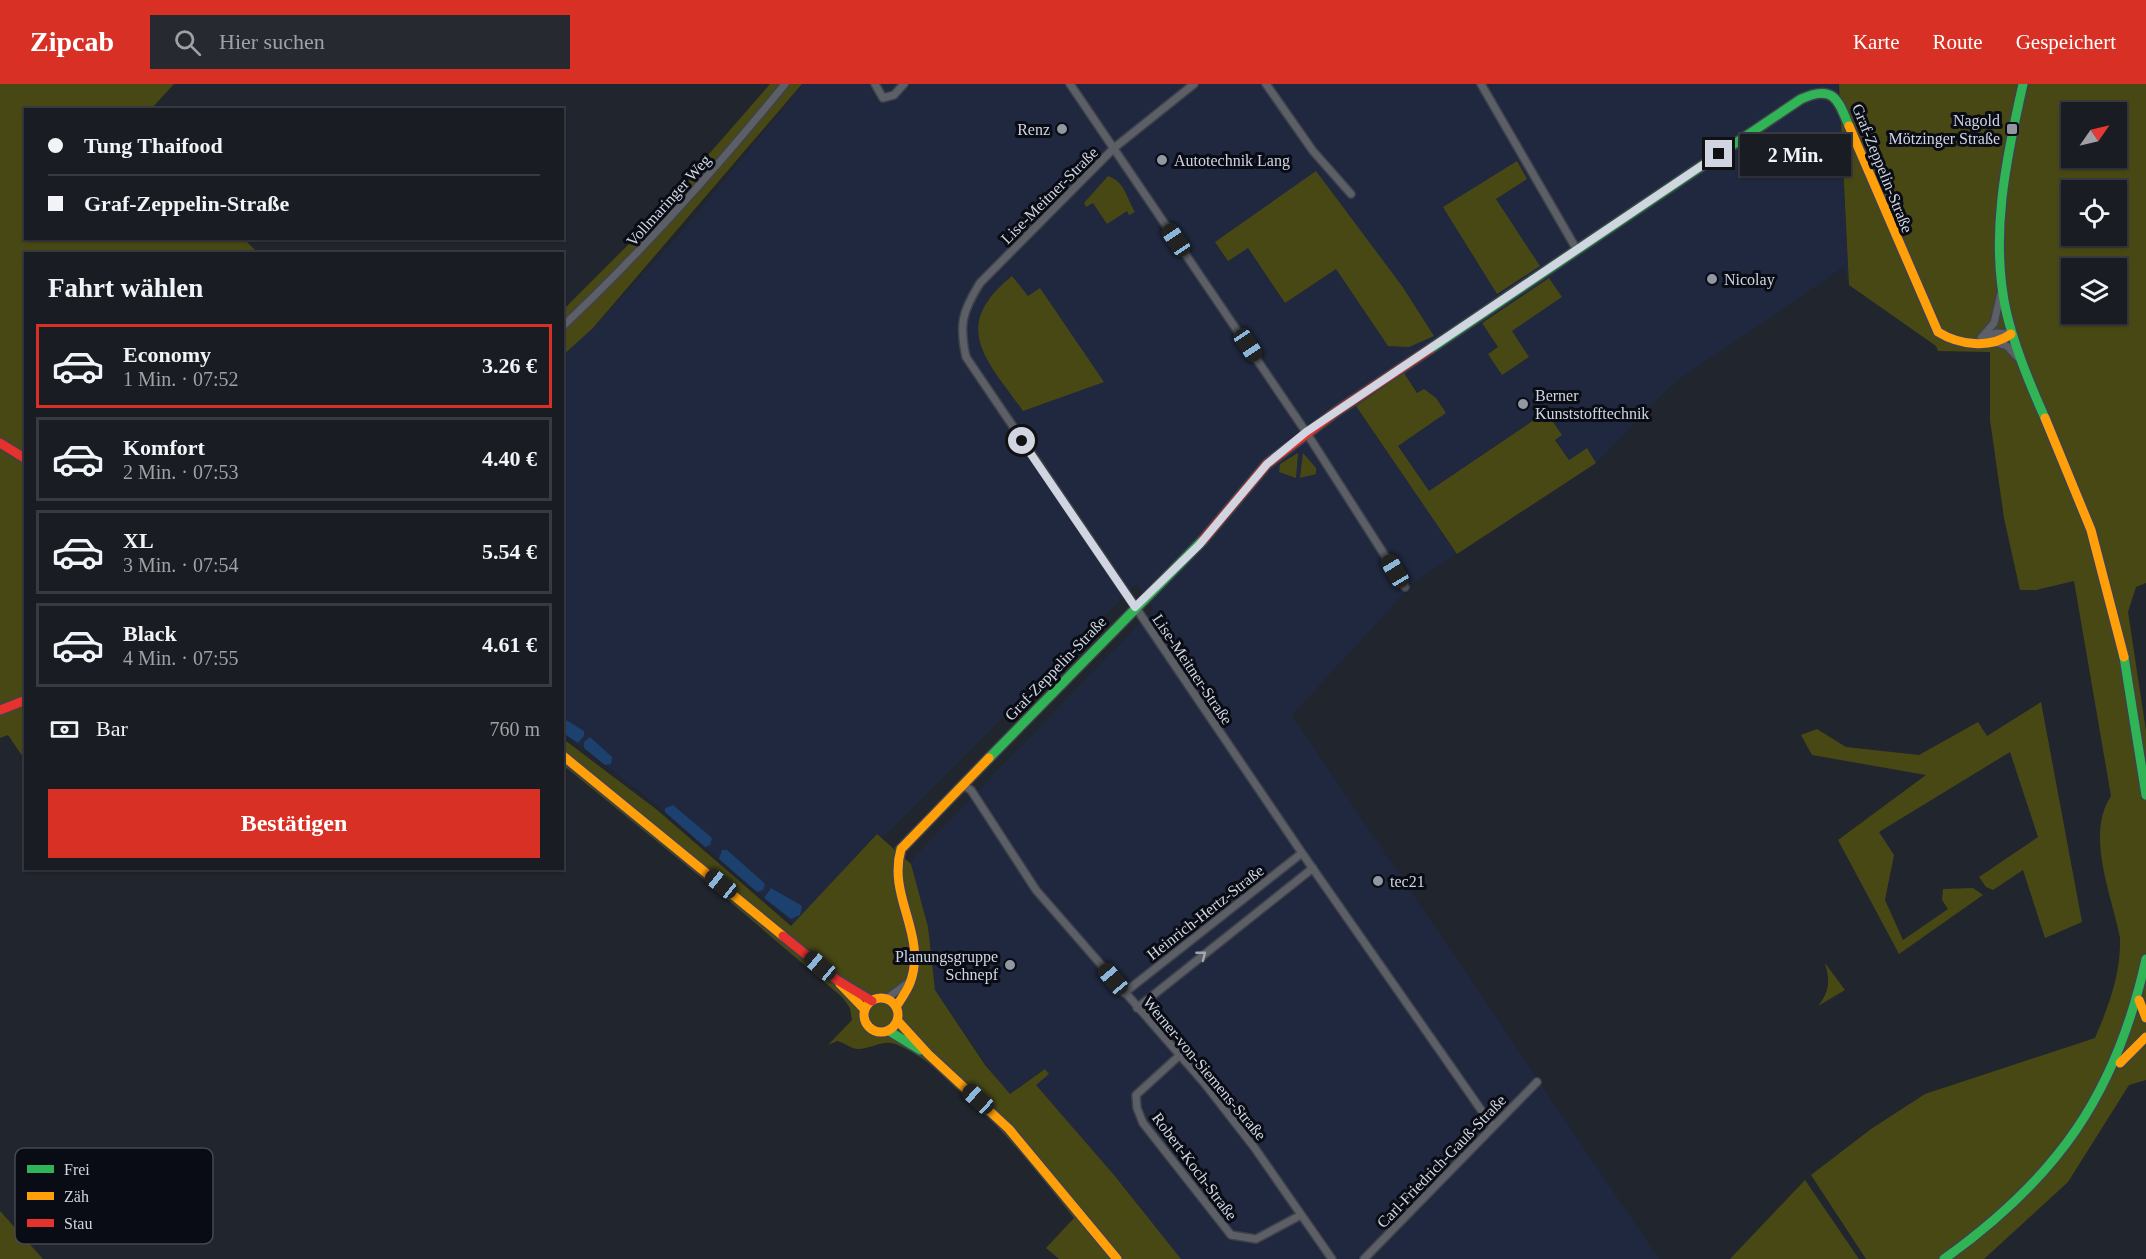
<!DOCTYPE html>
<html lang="de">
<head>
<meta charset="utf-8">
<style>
	body { margin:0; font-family:"Times New Roman",serif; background:#26292f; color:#f1f3f6; height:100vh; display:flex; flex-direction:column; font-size:22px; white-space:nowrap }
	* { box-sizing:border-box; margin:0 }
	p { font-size:20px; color:#9fa1a5 }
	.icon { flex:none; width:33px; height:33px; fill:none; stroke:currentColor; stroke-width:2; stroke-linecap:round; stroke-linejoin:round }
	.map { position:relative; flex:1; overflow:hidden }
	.details { position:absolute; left:24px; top:168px; width:540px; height:618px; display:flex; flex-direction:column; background:#191c22; border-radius:0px; box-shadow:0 2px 4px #0004,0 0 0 2px #373a40 }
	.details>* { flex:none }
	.guide { position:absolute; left:24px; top:24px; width:540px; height:132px; border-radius:0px; box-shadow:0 2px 4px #0004,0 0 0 2px #373a40; display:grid; align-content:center; height:132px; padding:0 24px; background:#191c22 }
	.needle { width:39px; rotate:56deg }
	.buttons { position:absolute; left:2061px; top:18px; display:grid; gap:12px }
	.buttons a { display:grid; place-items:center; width:66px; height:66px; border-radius:0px; background:#191c22; box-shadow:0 2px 4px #0004,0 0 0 2px #373a40; font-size:30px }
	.end { position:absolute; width:27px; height:27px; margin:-14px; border:8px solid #d0d5e1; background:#111; box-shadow:0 0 0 3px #111 }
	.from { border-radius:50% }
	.bubble { position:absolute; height:42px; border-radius:0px; background:#191c22; box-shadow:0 2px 4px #0004,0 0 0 2px #373a40; font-size:20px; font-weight:600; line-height:42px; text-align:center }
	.car { position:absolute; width:18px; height:36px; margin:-18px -9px; border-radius:8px; box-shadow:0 0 4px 2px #0007; background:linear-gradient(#222 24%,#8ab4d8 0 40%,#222 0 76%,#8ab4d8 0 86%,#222 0) }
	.guide b { display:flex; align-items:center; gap:21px; height:57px; font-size:22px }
	.guide b+b { border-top:2px solid #373a40 }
	.guide i { width:15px; height:15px; background:#f1f3f6 }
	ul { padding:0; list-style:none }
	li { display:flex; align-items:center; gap:18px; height:84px; margin:0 12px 9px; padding:0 12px; border:3px solid #373a40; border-radius:0px }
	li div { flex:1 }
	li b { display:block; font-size:22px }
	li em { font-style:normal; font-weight:600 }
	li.selected { border-color:#d93025 }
	li>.icon { width:54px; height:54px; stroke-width:1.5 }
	h2 { padding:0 24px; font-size:27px; line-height:72px }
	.pay { display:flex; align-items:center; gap:15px; height:66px; padding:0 24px; font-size:22px }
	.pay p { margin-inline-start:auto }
	.cta { display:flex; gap:12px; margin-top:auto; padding:12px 24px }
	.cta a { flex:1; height:69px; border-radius:0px; background:#d93025; color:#fff; font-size:24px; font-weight:600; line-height:69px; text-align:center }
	header { display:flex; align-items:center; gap:36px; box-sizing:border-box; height:84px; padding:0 30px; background:#d93025; color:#fff }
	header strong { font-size:28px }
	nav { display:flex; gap:33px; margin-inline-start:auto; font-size:21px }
	.search { width:420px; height:54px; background:#26292f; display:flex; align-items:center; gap:15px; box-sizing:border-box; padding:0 21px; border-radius:0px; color:#9fa1a5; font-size:22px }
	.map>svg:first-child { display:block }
	.built { fill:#1f283e; fill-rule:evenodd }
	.green { fill:#484815; fill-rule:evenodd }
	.water { fill:#1c416e }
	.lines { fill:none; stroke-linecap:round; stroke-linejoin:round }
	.street-casing { stroke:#3f424a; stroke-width:10 }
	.fast-casing { stroke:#3f424a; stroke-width:12 }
	.slow-casing { stroke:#3f424a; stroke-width:12 }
	.jam-casing { stroke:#3f424a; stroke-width:12 }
	.street { stroke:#5c5f66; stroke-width:7 }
	.fast { stroke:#30b455; stroke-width:9 }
	.slow { stroke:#ff9f0a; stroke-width:9 }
	.jam { stroke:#e5322d; stroke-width:9 }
	.oneway { stroke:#a2a6b0 }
	.route { stroke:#d0d5e1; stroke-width:8 }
	.poi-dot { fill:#9397a2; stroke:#090c14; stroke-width:2 }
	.labels { text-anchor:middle; stroke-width:6; stroke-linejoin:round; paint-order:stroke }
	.poi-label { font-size:16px; fill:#d0d5e1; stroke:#090c14; text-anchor:start }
	.street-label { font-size:16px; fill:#d0d5e1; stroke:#090c14 }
	.key { fill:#090c14; stroke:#454852; stroke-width:1.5 }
	.key-label { font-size:16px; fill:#d0d5e1 }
</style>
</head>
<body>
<header>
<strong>Zipcab</strong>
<div class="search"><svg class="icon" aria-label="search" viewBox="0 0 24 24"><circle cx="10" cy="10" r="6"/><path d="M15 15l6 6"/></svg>Hier suchen</div>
<nav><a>Karte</a><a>Route</a><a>Gespeichert</a></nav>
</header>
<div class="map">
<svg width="2146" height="1175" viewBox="0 0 2146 1175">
	<rect width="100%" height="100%" fill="#21252e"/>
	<path class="built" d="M803 0H1838L1849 201 1844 183 1674 299 1596 379 1587 364 1569 376 1555 355 1561 351 1546 328 1429 407 1398 362 1446 329 1418 309 1404 289 1356 322 1457 470 1416 497 1292 631 1659 1175H1181L1114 1091 1035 1000 1044 985 1010 1010 1001 1002 935 906 928 843 911 780 915 772 1153 525 1137 499 882 754 876 750 794 840 653 718 563 649 562 271 593 244 684 145ZM1527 95 1496 115 1540 182 1443 123ZM1341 123 1402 202 1388 262 1336 185 1285 219 1247 163ZM1549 194 1562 213 1512 247 1529 273 1502 291 1488 270 1498 263 1482 239Z"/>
	<path class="green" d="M0 0H174L151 25 26 26V154L244 155 258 169 26 170 25 676 8 651 0 654Z
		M770 0H802L593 244 563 271 562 227 640 149Z
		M1839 0H2146V499L2136 503 2128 528 2146 647V996L2129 1001 2068 1098 1984 1175H1866L1811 1091 1871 1045 1925 1010 2095 954C2109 921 2121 890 2120 854 2112 811 2085 751 2111 712L2074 497 2036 506H2020L2004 434 1990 336V268L1938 267 1936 262 1849 201ZM2072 28H2116V74H2072ZM2072 106H2116V152H2072ZM2072 184H2116V230H2072Z
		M1517 77 1527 95 1496 115 1540 182 1497 210 1443 123Z
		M1316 87 1402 202 1434 252 1409 263 1388 262 1336 185 1285 219 1248 164 1228 177 1215 158Z
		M1108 92C1125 98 1126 113 1135 128L1129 131 1127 127 1107 140 1093 119 1086 123 1084 119Z
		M1012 192 1028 212 1040 204 1104 298 1023 327C987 276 949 243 1012 192Z
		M1549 194 1562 213 1512 247 1529 273 1502 291 1488 270 1498 263 1482 239Z
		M1404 289 1417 309 1424 305 1436 314 1446 329 1398 362 1429 407 1546 328 1562 351 1555 356 1569 376 1587 364 1596 379 1457 470 1356 322Z
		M1298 369 1296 394 1279 388 1280 380Z
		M1303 369 1316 384V390L1300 394Z
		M2041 618 2082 838 2045 854 2023 786 1993 806 1986 803 1979 793 2038 753 2010 668 1879 748 1894 771 1885 816 1903 856 1948 825 1942 816 1943 805 1973 804 1983 811 1899 870 1838 756 1926 691 1812 671 1801 651 1817 645 1846 663 1919 671 1978 638 1987 652Z
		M562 654 656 725 791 842 877 750 911 780 928 843 935 906 985 981 1010 1010 1045 985 1049 990 1036 1001 1114 1091 1181 1175H1059L1046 1164 1074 1134C1033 1082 958 987 898 961 883 954 872 965 858 965 851 965 844 958 837 957L828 961 852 936 850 924 842 913 714 804 563 681Z
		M1825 879 1845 906 1818 922C1830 907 1830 897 1825 879Z
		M1805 1096 1859 1175H1730Z
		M0 1127 43 1175H0Z"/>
	<path class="water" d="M566 636 584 647V652L578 659 563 649V638Z
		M590 653 612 673 611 680 605 681 584 664V658Z
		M673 721 712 754 710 761 705 763 665 728V724Z
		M722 766H727L762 797 765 800 763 806 757 808 719 775Z
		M771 804 802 822 800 831 791 835 764 814Z"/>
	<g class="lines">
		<g class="street-casing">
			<path id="street" d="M875 0 883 14 894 11 904 0
				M1070 0 1306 348 1405 503
				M1194 0 1114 64 980 199C962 228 959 240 966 273L1302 769 1493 1043
				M1266 0 1313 67 1351 110
				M1481 0 1577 166
				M562 243C643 167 715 86 785 0
				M1985 253 1996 249 2011 250
				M1981 254 1994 239 2001 209
				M1998 259 2007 262 2017 273
				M964 702 971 706 1036 806 1205 1000 1254 1063 1332 1175
				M1124 909 1302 769
				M886 915 909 898
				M1137 924 1313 784
				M1180 971 1136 1011 1137 1024 1143 1039 1231 1151 1256 1155 1301 1131
				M1364 1175 1537 998"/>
		</g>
		<g class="fast-casing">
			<path id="fast" d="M2023 0C2006 75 1989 155 2007 231 2016 267 2030 301 2045 334
				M1430 265 1801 15C1834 0 1838 16 1849 42
				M2124 573 2146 711
				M989 674 1203 456
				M889 947 920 966
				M1944 1175C2057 1094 2116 1011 2146 875"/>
		</g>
		<g class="slow-casing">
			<path id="slow" d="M1849 42 1938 248C1959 261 1990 265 2011 250
				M2045 334 2091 446 2124 573
				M562 671 783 852
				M840 900 865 926
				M864 931a17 17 0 1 1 34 0a17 17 0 1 1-34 0Z
				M2139 916 2146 934
				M896 923C901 915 907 907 910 899 928 851 887 813 901 765L989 674
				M897 936 928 970 1009 1045 1117 1175
				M2120 979 2146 953"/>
		</g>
		<g class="jam-casing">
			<path id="jam" d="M0 359 26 375
				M1203 456 1267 380 1337 327 1430 265
				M0 626 26 616
				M783 852 837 896 872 917"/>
		</g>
		<use href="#street" class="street"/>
		<use href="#fast" class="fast"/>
		<use href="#slow" class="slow"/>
		<use href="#jam" class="jam"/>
	</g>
	<defs><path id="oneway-chevron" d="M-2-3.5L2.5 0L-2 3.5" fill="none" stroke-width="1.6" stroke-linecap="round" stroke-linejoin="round" transform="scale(1.5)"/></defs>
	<use class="oneway" href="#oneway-chevron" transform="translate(1202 871) rotate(-38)"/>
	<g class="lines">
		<path class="route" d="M1022 357 1135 523 1199 461 1267 380 1306 348 1719 70"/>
	</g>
	<g class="poi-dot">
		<circle cx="1062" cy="45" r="6"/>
		<rect x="2006" y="39" width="12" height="12" rx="3"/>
		<circle cx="1162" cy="76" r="6"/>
		<circle cx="1712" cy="195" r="6"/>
		<circle cx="1523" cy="320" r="6"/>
		<circle cx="1378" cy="797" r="6"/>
		<circle cx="1010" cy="881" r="6"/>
	</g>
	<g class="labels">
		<g class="poi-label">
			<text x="2000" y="42" text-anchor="end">Nagold<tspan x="2000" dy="18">Mötzinger Straße</tspan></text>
			<text x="1050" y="51" text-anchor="end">Renz</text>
			<text x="1174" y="82">Autotechnik Lang</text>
			<text x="1724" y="201">Nicolay</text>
			<text x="1535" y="317">Berner<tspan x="1535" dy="18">Kunststofftechnik</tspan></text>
			<text x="1390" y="803">tec21</text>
			<text x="998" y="878" text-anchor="end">Planungsgruppe<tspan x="998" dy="18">Schnepf</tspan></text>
		</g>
		<g class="street-label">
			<text transform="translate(1883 84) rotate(68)" y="6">Graf-Zeppelin-Straße</text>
			<text transform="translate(1049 111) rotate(-45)" y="6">Lise-Meitner-Straße</text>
			<text transform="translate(668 116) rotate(-48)" y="6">Vollmaringer Weg</text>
			<text transform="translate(1055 584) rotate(-46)" y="6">Graf-Zeppelin-Straße</text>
			<text transform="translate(1193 585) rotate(56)" y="6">Lise-Meitner-Straße</text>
			<text transform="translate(1205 828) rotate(-38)" y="6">Heinrich-Hertz-Straße</text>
			<text transform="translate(1205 984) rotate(50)" y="6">Werner-von-Siemens-Straße</text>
			<text transform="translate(1441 1077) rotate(-46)" y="6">Carl-Friedrich-Gauß-Straße</text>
			<text transform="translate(1195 1082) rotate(53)" y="6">Robert-Koch-Straße</text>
		</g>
	</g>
	<rect x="15" y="1064" width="198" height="96" rx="9" class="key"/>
	<rect x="27" y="1081" width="27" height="8" fill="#30b455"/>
	<rect x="27" y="1108" width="27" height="8" fill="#ff9f0a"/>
	<rect x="27" y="1135" width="27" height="8" fill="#e5322d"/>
	<g class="key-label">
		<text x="64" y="1091">Frei</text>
		<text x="64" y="1118">Zäh</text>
		<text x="64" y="1145">Stau</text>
	</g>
</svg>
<div class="buttons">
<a><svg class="needle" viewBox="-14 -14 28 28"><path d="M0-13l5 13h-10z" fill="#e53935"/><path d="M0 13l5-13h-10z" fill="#9fa1a5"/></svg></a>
<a><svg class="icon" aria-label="locate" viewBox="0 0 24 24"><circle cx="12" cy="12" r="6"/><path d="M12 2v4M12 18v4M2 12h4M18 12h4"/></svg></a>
<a><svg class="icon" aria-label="layers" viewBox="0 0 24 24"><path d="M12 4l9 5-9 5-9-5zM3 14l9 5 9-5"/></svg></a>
</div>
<i class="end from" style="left:1022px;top:357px"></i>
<i class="end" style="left:1719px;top:70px"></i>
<div class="bubble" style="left:1740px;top:50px;width:111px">2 Min.</div>
<i class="car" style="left:1176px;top:156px;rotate:326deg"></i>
<i class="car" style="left:1248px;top:261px;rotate:146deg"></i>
<i class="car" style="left:1395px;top:487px;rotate:329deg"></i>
<i class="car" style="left:721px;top:800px;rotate:309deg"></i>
<i class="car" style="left:820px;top:882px;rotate:310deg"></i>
<i class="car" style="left:1113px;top:895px;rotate:320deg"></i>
<i class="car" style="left:978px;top:1015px;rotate:312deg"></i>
<div class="guide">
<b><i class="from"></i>Tung Thaifood</b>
<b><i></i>Graf-Zeppelin-Straße</b>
</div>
<section class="details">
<h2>Fahrt wählen</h2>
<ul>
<li class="selected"><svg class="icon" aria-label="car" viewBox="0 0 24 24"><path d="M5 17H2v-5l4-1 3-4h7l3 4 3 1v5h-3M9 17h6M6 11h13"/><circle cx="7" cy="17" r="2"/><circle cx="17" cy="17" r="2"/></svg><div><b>Economy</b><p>1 Min. · 07:52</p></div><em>3.26 €</em></li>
<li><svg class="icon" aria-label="car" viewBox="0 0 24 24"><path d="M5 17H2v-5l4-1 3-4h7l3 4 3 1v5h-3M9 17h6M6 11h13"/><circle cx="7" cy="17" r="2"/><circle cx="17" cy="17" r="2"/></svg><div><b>Komfort</b><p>2 Min. · 07:53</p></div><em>4.40 €</em></li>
<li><svg class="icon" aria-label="car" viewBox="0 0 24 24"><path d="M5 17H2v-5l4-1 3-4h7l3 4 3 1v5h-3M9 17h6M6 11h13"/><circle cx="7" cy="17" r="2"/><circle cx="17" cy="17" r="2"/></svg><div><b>XL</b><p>3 Min. · 07:54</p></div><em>5.54 €</em></li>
<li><svg class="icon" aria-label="car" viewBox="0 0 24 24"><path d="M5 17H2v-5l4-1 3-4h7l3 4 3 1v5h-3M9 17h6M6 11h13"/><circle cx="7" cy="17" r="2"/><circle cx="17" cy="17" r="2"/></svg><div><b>Black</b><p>4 Min. · 07:55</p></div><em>4.61 €</em></li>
</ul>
<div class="pay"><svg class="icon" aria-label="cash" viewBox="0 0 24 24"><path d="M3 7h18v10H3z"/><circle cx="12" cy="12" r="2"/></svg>Bar<p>760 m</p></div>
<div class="cta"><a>Bestätigen</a></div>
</section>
</div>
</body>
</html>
